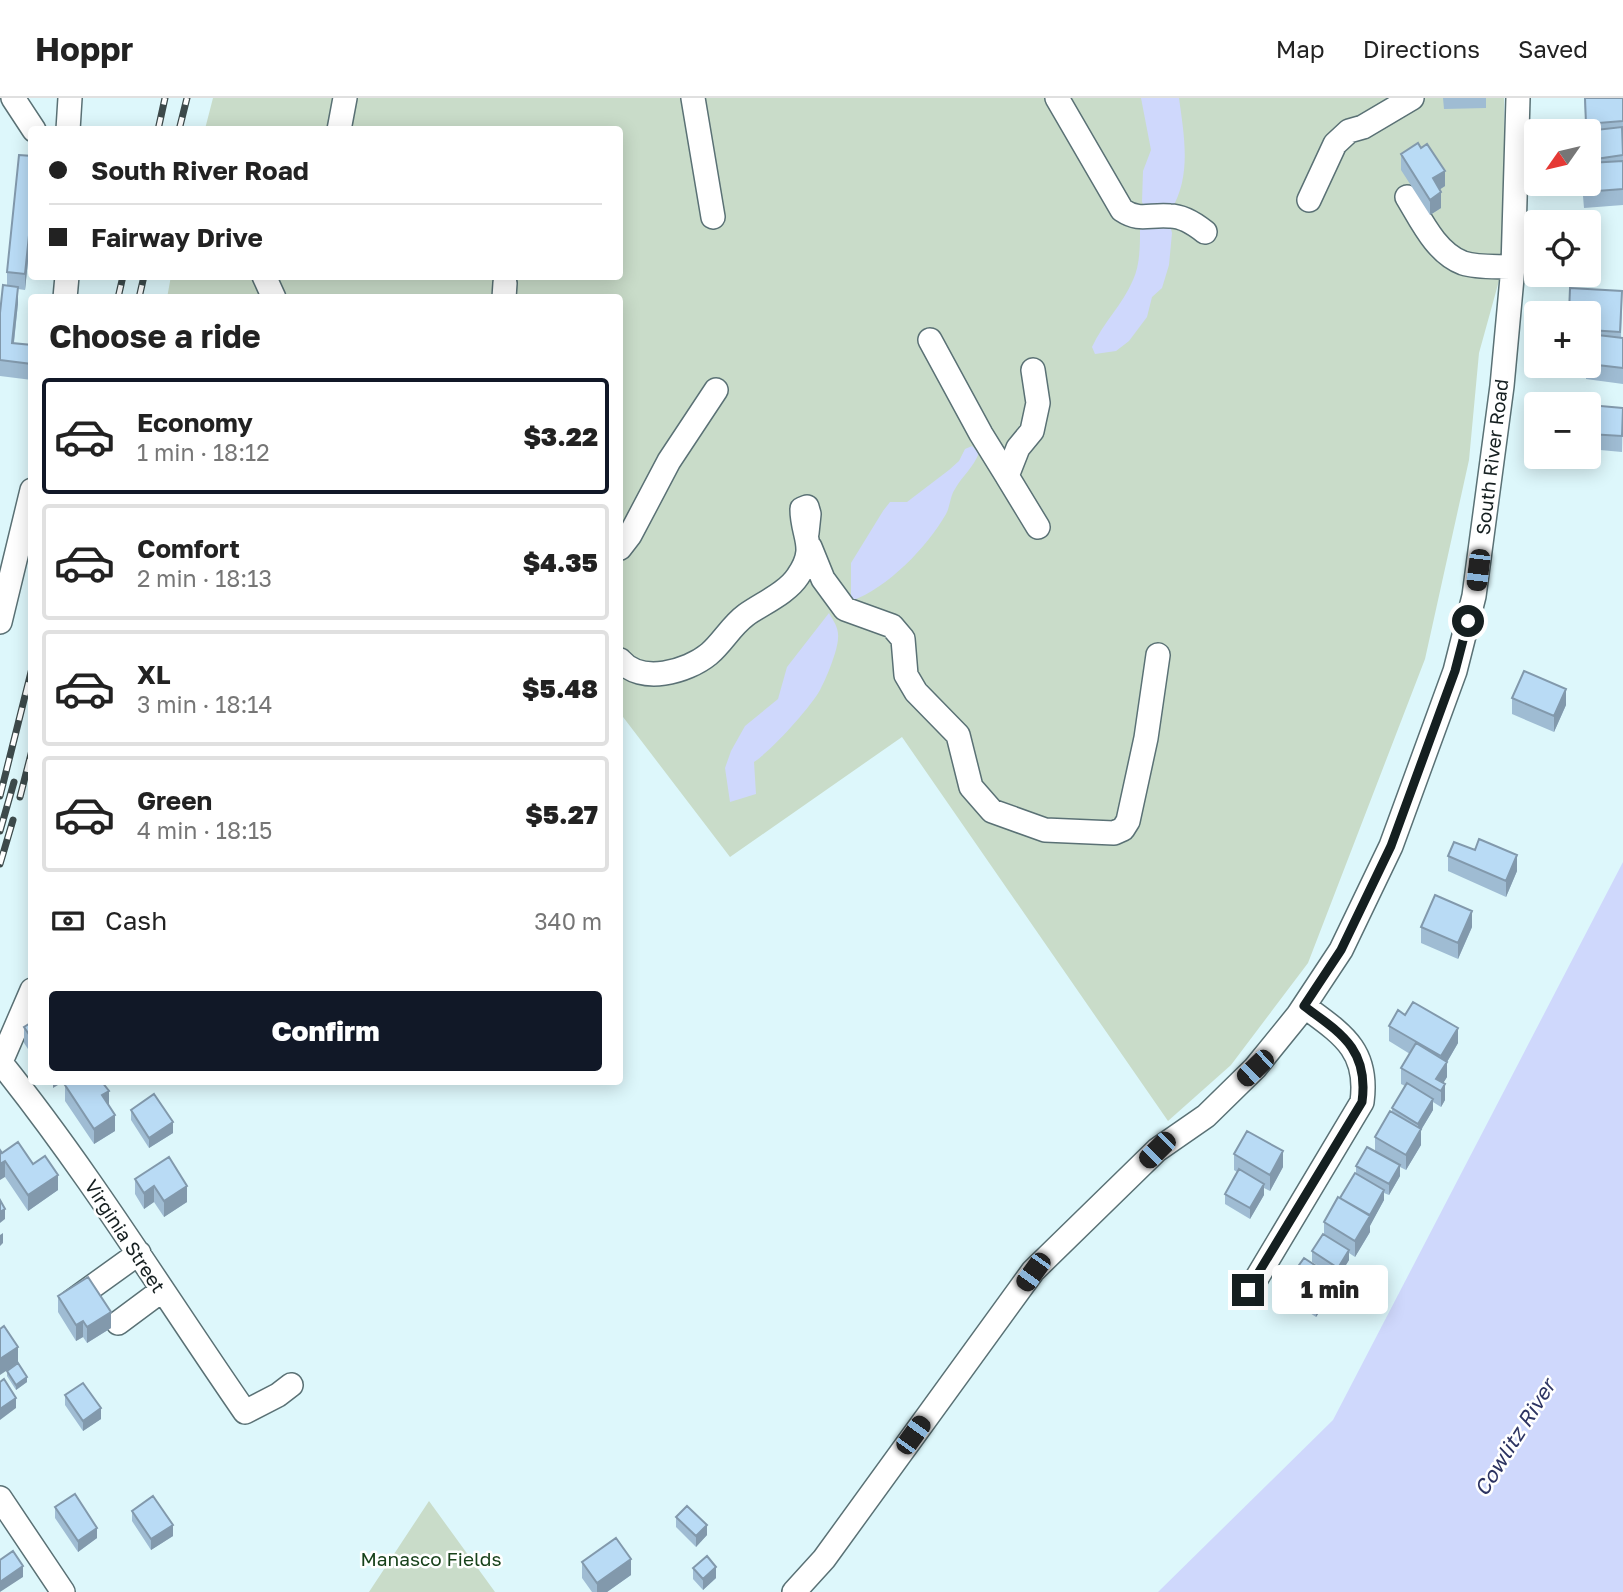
<!DOCTYPE html>
<html lang="en">
<head>
<meta charset="utf-8">
<style>
	body { margin:0; font-family:"Golos Text",sans-serif; background:#f2f2f2; color:#222; height:100vh; display:flex; flex-direction:column; font-size:26px; white-space:nowrap }
	* { box-sizing:border-box; margin:0 }
	p { font-size:23px; color:#767676 }
	.icon { flex:none; width:38px; height:38px; fill:none; stroke:currentColor; stroke-width:2; stroke-linecap:round; stroke-linejoin:round }
	.map { position:relative; flex:1; overflow:hidden }
	.drawer { position:absolute; left:28px; top:196px; width:595px; height:791px; display:flex; flex-direction:column; background:#fff; border-radius:7px; box-shadow:0 4px 18px #0003 }
	.drawer>* { flex:none }
	.top-card { position:absolute; left:28px; top:28px; width:595px; height:154px; border-radius:7px; box-shadow:0 4px 18px #0003; display:grid; align-content:center; height:154px; padding:0 21px; background:#fff }
	.needle { width:46px; rotate:236deg }
	.tools { position:absolute; left:1524px; top:21px; display:grid; gap:14px }
	.tools a { display:grid; place-items:center; width:77px; height:77px; border-radius:7px; background:#fff; box-shadow:0 4px 18px #0003; font-size:35px }
	.end { position:absolute; width:32px; height:32px; margin:-16px; border:9px solid #151f20; background:#fff; box-shadow:0 0 0 4px #fff }
	.from { border-radius:50% }
	.bubble { position:absolute; height:49px; border-radius:7px; background:#fff; box-shadow:0 4px 18px #0003; font-size:23px; font-weight:800; line-height:49px; text-align:center }
	.car { position:absolute; width:21px; height:42px; margin:-21px -10px; border-radius:9px; box-shadow:0 0 5px 2px #0007; background:linear-gradient(#222 24%,#8ab4d8 0 40%,#222 0 76%,#8ab4d8 0 86%,#222 0) }
	.top-card b { display:flex; align-items:center; gap:24px; height:66px; font-size:26px }
	.top-card b+b { border-top:2px solid #e0e0e0 }
	.top-card i { width:18px; height:18px; background:#222 }
	ul { padding:0; list-style:none }
	li { display:flex; align-items:center; gap:21px; height:116px; margin:0 14px 10px; padding:0 7px; border:4px solid #e0e0e0; border-radius:7px }
	li div { flex:1 }
	li b { display:block; font-size:26px }
	li em { font-style:normal; font-weight:800 }
	li.active { border-color:#111827 }
	li>.icon { width:63px; height:63px; stroke-width:1.5 }
	h2 { padding:0 21px; font-size:32px; line-height:84px }
	.pay { display:flex; align-items:center; gap:18px; height:77px; padding:0 21px; font-size:26px }
	.pay p { margin-inline-start:auto }
	.cta { display:flex; gap:14px; margin-top:auto; padding:14px 21px }
	.cta a { flex:1; height:80px; border-radius:7px; background:#111827; color:#fff; font-size:28px; font-weight:800; line-height:80px; text-align:center }
	header { display:flex; align-items:center; gap:42px; box-sizing:border-box; height:98px; padding:0 35px; background:#fff; border-bottom:2px solid #e0e0e0 }
	header strong { font-size:33px }
	nav { display:flex; gap:38px; margin-inline-start:auto; font-size:24px }
	.map>svg:first-child { display:block }
	.green { fill:#c9dcc9 }
	.water { fill:#cfd8fc }
	.lines { fill:none; stroke-linecap:round; stroke-linejoin:round }
	.minor-casing { stroke:#5a7175; stroke-width:26 }
	.minor { stroke:#fff; stroke-width:23 }
	.rail-casing { stroke:#3d4a4b; stroke-width:7 }
	.rail { stroke:#fff; stroke-width:4.5; stroke-dasharray:13; stroke-linecap:butt }
	.wall { fill:#9fbcd3 }
	.shaded-wall { fill:#8299ac }
	.building { fill:#b9dbf5; stroke:#8299ac; stroke-width:2 }
	.route { stroke:#151f20; stroke-width:9 }
	.labels { text-anchor:middle; stroke-width:5; stroke-linejoin:round; paint-order:stroke }
	.street-label { font-size:19px; fill:#151f20; stroke:#fff }
	.park-label { font-size:19px; fill:#18421b; stroke:#fff }
	.water-label { font-size:21px; font-style:italic; fill:#2d3462; stroke:#fff }
</style>
</head>
<body>
<header>
<strong>Hoppr</strong>
<nav><a>Map</a><a>Directions</a><a>Saved</a></nav>
</header>
<div class="map">
<svg width="1623" height="1494" viewBox="0 0 1623 1494">
	<rect width="100%" height="100%" fill="#ddf7fb"/>
	<path class="green" d="M213 0H1504L1505 161 1479 255 1469 362 1425 561 1308 865 1231 967 1168 1023 902 639 730 759 620 615V200H167L171 178H620V32L205 31Z
		M429 1403 495 1494H369Z"/>
	<path class="water" d="M1141 0H1179C1184 37 1192 78 1171 112L1146 111 1142 104 1143 73 1151 52Z
		M1145 127H1170L1172 135 1169 167 1162 190 1152 199 1147 219 1129 243 1116 253 1095 256 1092 249C1103 225 1123 206 1133 182 1140 167 1140 148 1140 132Z
		M972 348 979 355C973 370 963 377 955 391 950 398 950 409 946 416 927 449 888 490 851 503V465L883 413 890 404H907L949 372 959 363 965 351Z
		M829 515C834 524 839 530 838 540 838 552 826 581 820 592 810 610 772 652 754 664L756 696 730 704 725 670 731 653 745 628 778 601 787 569Z
		M1623 764V1494H1158L1333 1322Z"/>
	<g class="lines">
		<g class="minor-casing">
			<path id="minor" d="M13 0 34 32
				M693 0 713 119
				M1057 0 1122 112C1140 124 1149 116 1170 118 1183 118 1195 126 1205 134
				M68 32 70 0
				M339 32 345 0
				M1407 99C1421 122 1436 155 1463 165 1478 170 1498 168 1513 169
				M1309 102 1335 46 1349 33 1363 29 1412 0
				M264 178 274 200
				M65 200 67 178
				M504 200 505 185
				M930 242 981 336 1007 378
				M1033 272 1038 305 1032 333 1018 350 1007 378 1038 429
				M810 449 823 481 845 511 892 528 903 541 906 577 916 594 958 637 971 689 992 713 1045 732 1114 735 1123 731 1128 723 1146 640 1158 557
				M620 450 630 437 669 363 716 292
				M0 524 32 392
				M620 562C641 587 687 574 709 556 723 544 731 528 746 517 763 505 787 495 798 478 818 449 802 439 802 411L807 409 809 416 807 435
				M1 965C90 1076 164 1197 245 1314L278 1297 291 1287
				M0 966 32 892
				M1249 1193 1362 1004C1369 952 1342 936 1304 908
				M71 1204 139 1155
				M118 1225 161 1193
				M0 1400 63 1494
				M794 1494 824 1461 1033 1173 1157 1052 1206 1018 1255 970 1298 917 1341 852 1391 748 1455 573 1474 498 1502 288 1513 169 1518 0"/>
		</g>
		<use href="#minor" class="minor"/>
		<g class="rail-casing">
			<path id="rail" d="M158 32 165 0
				M179 32 187 0
				M118 200 123 178
				M139 200 144 178
				M0 698 32 570
				M20 699 32 652
				M0 733 14 684
				M0 766 13 722"/>
		</g>
		<use href="#rail" class="rail"/>
	</g>
	<path class="wall" d="M1443 0H1486V10L1444 11Z
		M1584 0H1623V107L1584 110 1582 86H1589V33H1586Z
		M1401 56 1445 88 1440 91 1441 110 1430 117 1401 72Z
		M32 58V124L25 192 18 191V205L14 245 32 247V282L0 278V215L7 188V174Z
		M1622 209 1621 240H1623V286L1586 281V274L1566 271V268H1589V215Z
		M1589 307 1623 310 1622 354 1589 351Z
		M1512 600 1566 607 1554 634 1512 616Z
		M1448 758 1517 773 1506 799 1448 773Z
		M1421 829H1472L1458 861 1421 845Z
		M32 924V957L24 945V929Z
		M1389 928 1458 945 1447 964V979L1443 985 1445 1002 1441 1009 1433 1004V1012L1421 1032V1047L1406 1072 1400 1069V1078L1389 1097 1384 1095V1102L1370 1127V1134L1355 1159 1349 1155V1162L1338 1180 1312 1164V1153L1324 1136V1124L1340 1101 1356 1076V1068L1375 1054V1039L1392 1014V1010L1405 988 1401 986V970L1410 956 1389 943Z
		M65 987 109 1007 115 1033 94 1046 65 1003Z
		M131 1012 173 1035 149 1050 131 1022Z
		M2 1055 33 1066 58 1092 28 1113 5 1079Z
		M1234 1056 1283 1069 1270 1093 1264 1090V1097L1250 1121 1225 1106V1096L1237 1074 1234 1072Z
		M169 1059 187 1104 164 1119 154 1104 144 1111 135 1096V1081Z
		M1287 1184 1333 1195 1316 1219 1287 1200Z
		M58 1198 111 1230 87 1245 83 1239 76 1243 58 1214Z
		M7 1273 27 1284 16 1292 7 1278Z
		M65 1297 101 1321 83 1333 65 1307Z
		M55 1409 97 1440 78 1454 55 1420Z
		M132 1413 173 1438 151 1452 132 1423Z
		M676 1419 707 1437 696 1449 676 1429Z
		M582 1464 631 1477 607 1494H592L582 1480Z
		M693 1470 716 1480 703 1492 693 1481Z"/>
	<path class="shaded-wall" d="M1445 73V88L1433 96V80Z
		M1441 94V110L1430 117V102Z
		M32 108V124L25 192V176Z
		M18 189V205L12 261V245Z
		M1566 591V607L1554 634V618Z
		M1517 757V773L1506 799V783Z
		M1472 813V829L1458 861V845Z
		M1458 930V945L1447 964V979L1439 992 1436 981 1441 974V958Z
		M53 984H63L53 990Z
		M1445 986V1002L1441 1009V993Z
		M109 993V1009L102 997Z
		M1433 1001V1012L1421 1032V1047L1406 1072V1057L1418 1035V1026Z
		M115 1017V1033L94 1046V1031Z
		M173 1024V1035L149 1050V1040Z
		M1283 1053V1069L1270 1093V1077Z
		M5 1063V1079L0 1082V1066Z
		M1400 1067V1078L1389 1097V1086Z
		M58 1077V1092L28 1113V1097Z
		M1264 1086V1097L1250 1121V1110Z
		M154 1088V1104L144 1111V1095Z
		M187 1088V1104L164 1119V1103Z
		M1384 1092V1102L1370 1128V1117Z
		M5 1111V1121L0 1125V1114Z
		M1370 1118V1134L1355 1159V1143Z
		M3 1135V1145L0 1148V1137Z
		M1349 1152V1162L1338 1180V1170Z
		M1333 1179V1195L1316 1219V1204Z
		M111 1214V1230L87 1245V1229Z
		M83 1223V1239L76 1243V1227Z
		M18 1249V1265L0 1277V1261Z
		M27 1279V1284L16 1292V1287Z
		M16 1300V1310L0 1322V1311Z
		M101 1310V1321L83 1333V1323Z
		M173 1427V1438L151 1452V1441Z
		M707 1427V1437L696 1449V1438Z
		M97 1430V1440L78 1454V1443Z
		M631 1461V1477L607 1494H597V1485Z
		M23 1468V1479L0 1494V1484Z
		M716 1469V1480L703 1492V1481Z"/>
	<path class="building" d="M1585 0H1623V23L1586 26Z
		M1622 29 1623 57 1589 62V33H1587Z
		M1418 45 1421 50 1427 46 1445 73 1433 80 1441 94 1430 102 1401 56Z
		M19 57 32 58V108L25 176 7 174Z
		M1623 63V91L1584 94 1583 86H1589V65Z
		M3 187 18 189 12 245 32 247V266L0 262V215Z
		M1570 190 1622 193 1620 234 1589 232V215H1569Z
		M1589 236 1623 240V270L1589 266Z
		M1589 307 1623 310 1622 338 1589 336Z
		M1524 573 1566 591 1554 618 1512 600Z
		M1479 741 1517 757 1506 783 1448 758 1454 744 1475 752Z
		M1435 797 1472 813 1458 845 1421 829Z
		M1413 904 1458 930 1441 958 1389 928 1398 912 1405 917Z
		M32 924V941L24 929Z
		M1416 945 1447 964 1436 981 1445 986 1441 993 1401 970Z
		M70 984H102L109 993 102 997 115 1017 94 1031 65 987Z
		M1407 985 1433 1001 1418 1026 1392 1010Z
		M154 996 173 1024 149 1040 131 1012Z
		M1390 1013 1421 1031 1406 1057 1375 1039Z
		M1247 1033 1283 1053 1270 1077 1234 1056Z
		M18 1044 33 1066 45 1058 58 1077 28 1097 5 1063 0 1066V1052L2 1055Z
		M1367 1049 1400 1067 1389 1086 1356 1068Z
		M169 1059 187 1088 164 1103 154 1088 144 1095 135 1081Z
		M1239 1071 1264 1086 1250 1110 1225 1096Z
		M1355 1075 1384 1092 1370 1117 1340 1100Z
		M1338 1099 1370 1118 1355 1143 1324 1124Z
		M0 1102 5 1111 0 1114Z
		M1323 1136 1349 1152 1338 1170 1312 1153Z
		M1304 1160 1333 1179 1316 1204 1287 1184Z
		M88 1179 111 1214 87 1229 83 1223 76 1227 58 1198Z
		M4 1228 18 1249 0 1261V1231Z
		M18 1265 27 1279 16 1287 7 1273Z
		M4 1281 16 1300 0 1311V1284Z
		M83 1285 101 1310 83 1323 65 1297Z
		M75 1396 97 1430 78 1443 55 1409Z
		M153 1398 173 1427 151 1441 132 1413Z
		M687 1408 707 1427 696 1438 676 1419Z
		M616 1440 631 1461 597 1485 582 1464Z
		M13 1453 23 1468 0 1484V1462Z
		M707 1458 716 1469 703 1481 693 1470Z"/>
	<g class="lines">
		<path class="route" d="M1248 1192 1362 1004C1369 952 1342 936 1304 908L1341 852 1391 748 1455 573 1468 523"/>
	</g>
	<g class="labels">
		<g class="street-label">
			<text transform="translate(1492 359) rotate(-83)" y="7">South River Road</text>
			<text transform="translate(125 1138) rotate(57)" y="7">Virginia Street</text>
		</g>
		<g class="park-label">
			<text x="431" y="1468">Manasco Fields</text>
		</g>
		<g class="water-label">
			<text transform="translate(1515 1340) rotate(-58)" y="7">Cowlitz River</text>
		</g>
	</g>
</svg>
<div class="tools">
<a><svg class="needle" viewBox="-14 -14 28 28"><path d="M0-13l5 13h-10z" fill="#e53935"/><path d="M0 13l5-13h-10z" fill="#767676"/></svg></a>
<a><svg class="icon" aria-label="locate" viewBox="0 0 24 24"><circle cx="12" cy="12" r="6"/><path d="M12 2v4M12 18v4M2 12h4M18 12h4"/></svg></a>
<a>+</a>
<a>−</a>
</div>
<i class="end from" style="left:1468px;top:523px"></i>
<i class="end" style="left:1248px;top:1192px"></i>
<div class="bubble" style="left:1272px;top:1167px;width:116px">1 min</div>
<i class="car" style="left:1478px;top:472px;rotate:187deg"></i>
<i class="car" style="left:1255px;top:970px;rotate:226deg"></i>
<i class="car" style="left:1157px;top:1052px;rotate:225deg"></i>
<i class="car" style="left:1033px;top:1174px;rotate:216deg"></i>
<i class="car" style="left:913px;top:1337px;rotate:36deg"></i>
<div class="top-card">
<b><i class="from"></i>South River Road</b>
<b><i></i>Fairway Drive</b>
</div>
<section class="drawer">
<h2>Choose a ride</h2>
<ul>
<li class="active"><svg class="icon" aria-label="car" viewBox="0 0 24 24"><path d="M5 17H2v-5l4-1 3-4h7l3 4 3 1v5h-3M9 17h6M6 11h13"/><circle cx="7" cy="17" r="2"/><circle cx="17" cy="17" r="2"/></svg><div><b>Economy</b><p>1 min · 18:12</p></div><em>$3.22</em></li>
<li><svg class="icon" aria-label="car" viewBox="0 0 24 24"><path d="M5 17H2v-5l4-1 3-4h7l3 4 3 1v5h-3M9 17h6M6 11h13"/><circle cx="7" cy="17" r="2"/><circle cx="17" cy="17" r="2"/></svg><div><b>Comfort</b><p>2 min · 18:13</p></div><em>$4.35</em></li>
<li><svg class="icon" aria-label="car" viewBox="0 0 24 24"><path d="M5 17H2v-5l4-1 3-4h7l3 4 3 1v5h-3M9 17h6M6 11h13"/><circle cx="7" cy="17" r="2"/><circle cx="17" cy="17" r="2"/></svg><div><b>XL</b><p>3 min · 18:14</p></div><em>$5.48</em></li>
<li><svg class="icon" aria-label="car" viewBox="0 0 24 24"><path d="M5 17H2v-5l4-1 3-4h7l3 4 3 1v5h-3M9 17h6M6 11h13"/><circle cx="7" cy="17" r="2"/><circle cx="17" cy="17" r="2"/></svg><div><b>Green</b><p>4 min · 18:15</p></div><em>$5.27</em></li>
</ul>
<div class="pay"><svg class="icon" aria-label="cash" viewBox="0 0 24 24"><path d="M3 7h18v10H3z"/><circle cx="12" cy="12" r="2"/></svg>Cash<p>340 m</p></div>
<div class="cta"><a>Confirm</a></div>
</section>
</div>
</body>
</html>
